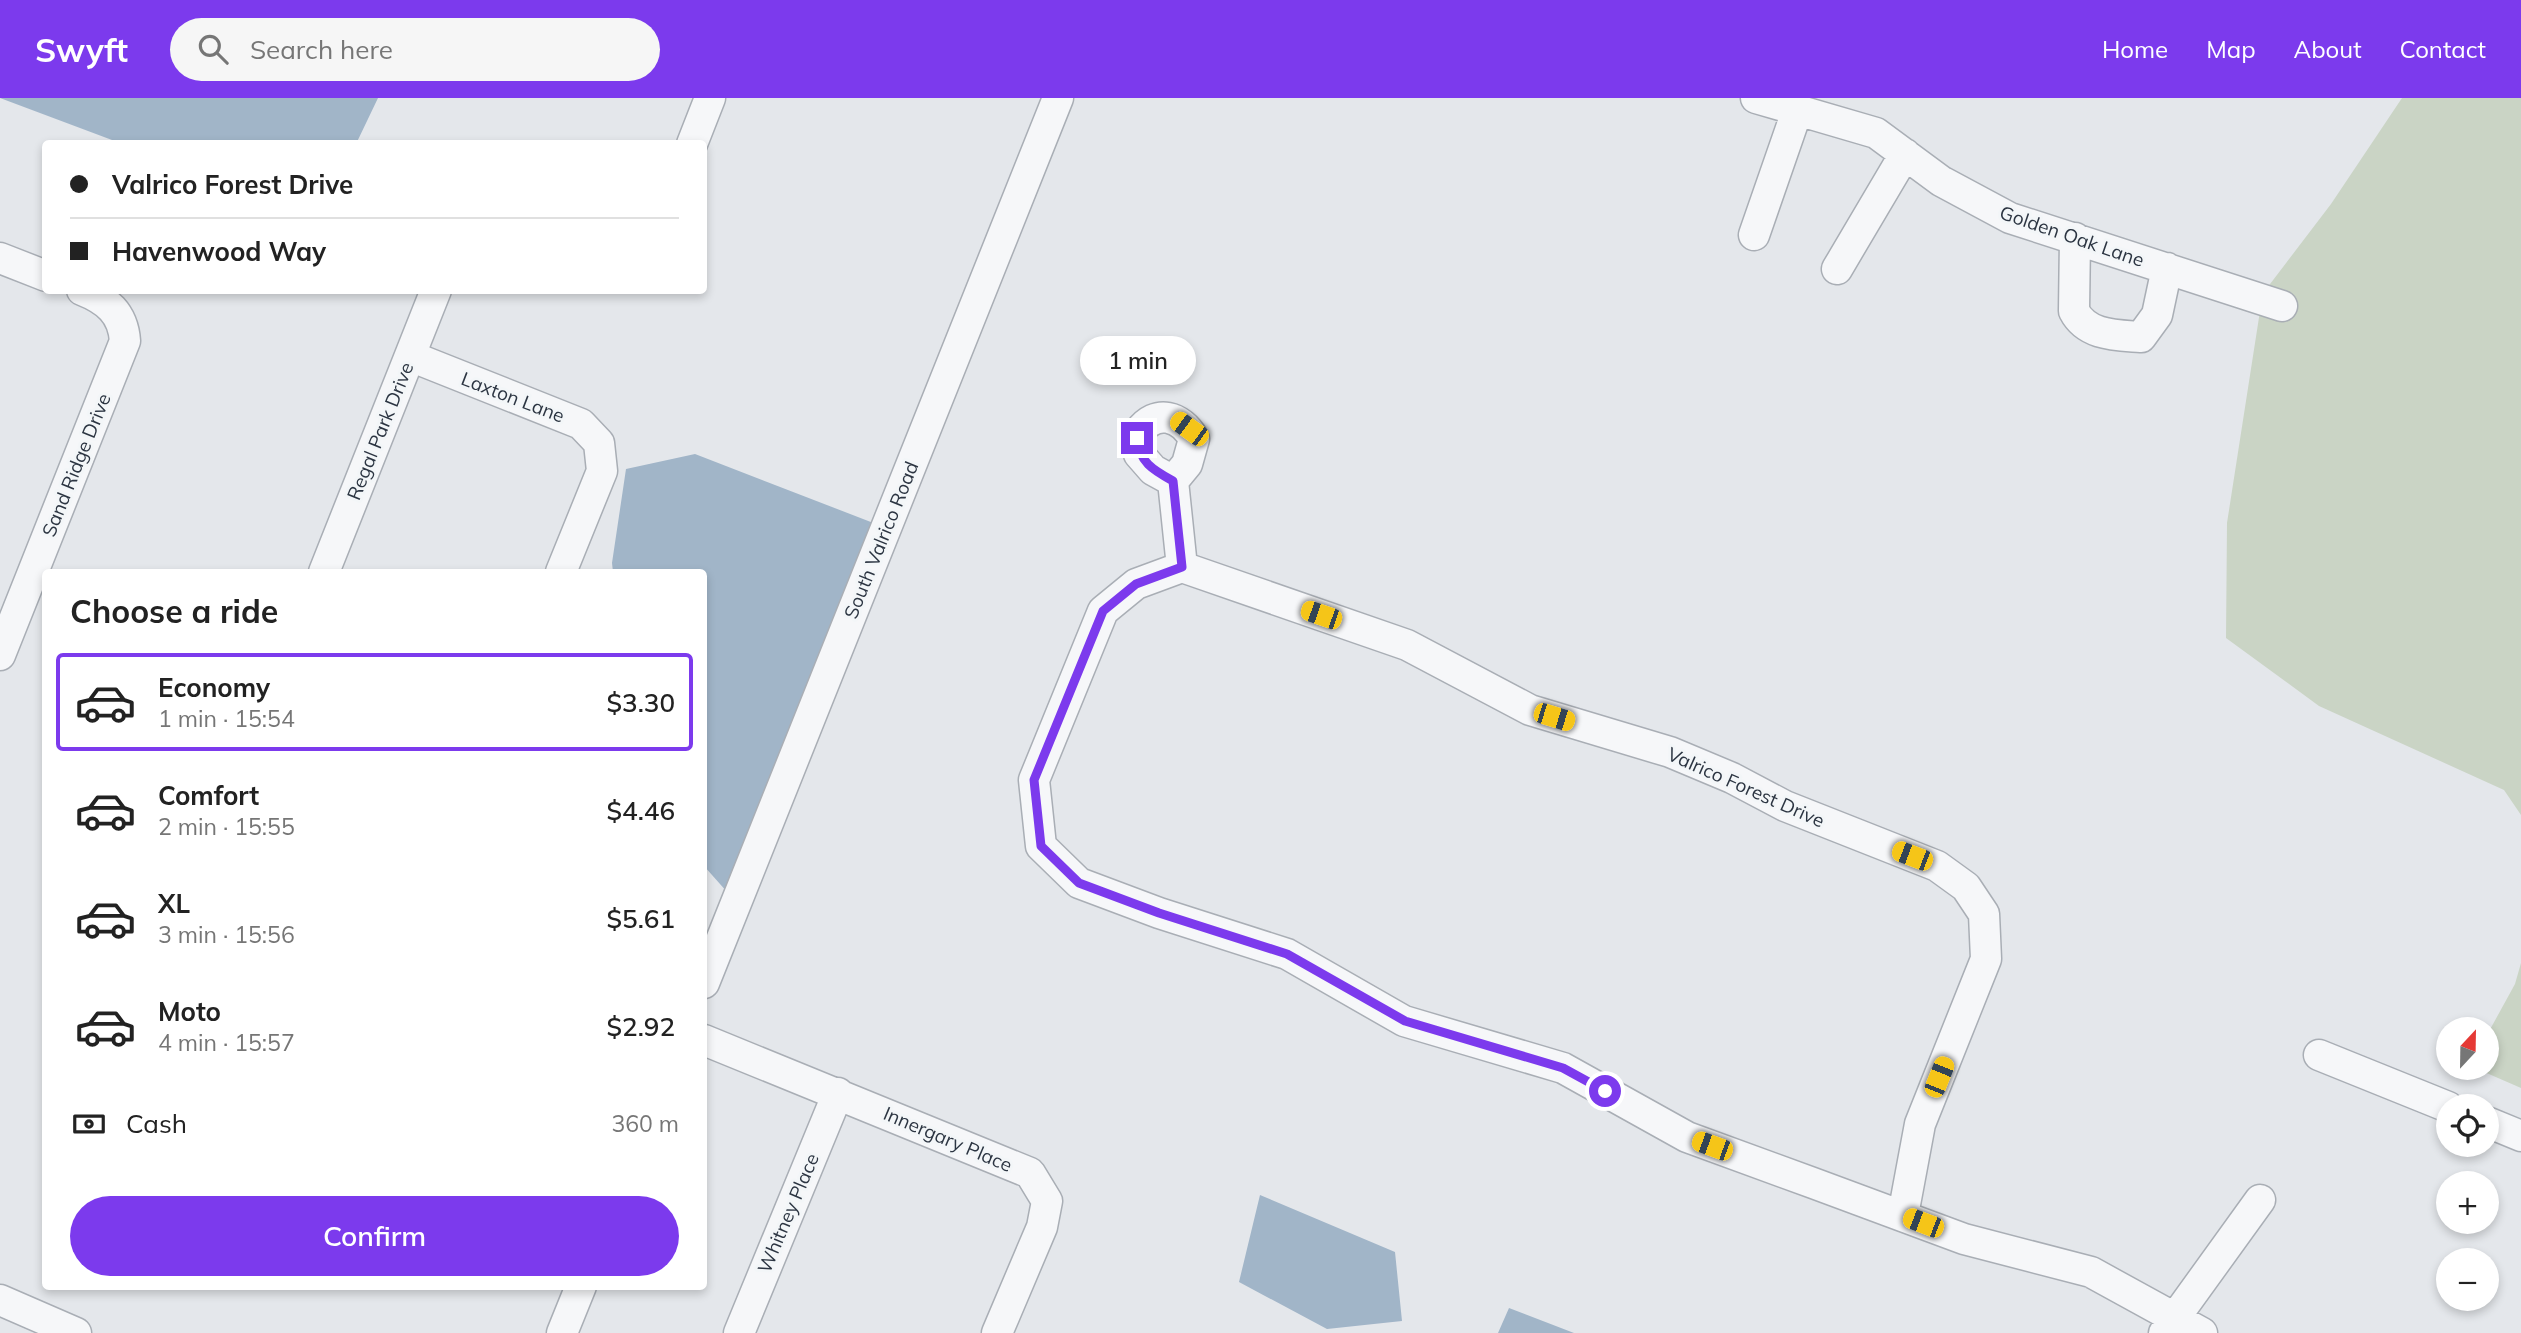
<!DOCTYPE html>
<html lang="en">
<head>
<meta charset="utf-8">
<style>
	body { margin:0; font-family:Mulish,sans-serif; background:#f6f6f6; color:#222; height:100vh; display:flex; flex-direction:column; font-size:26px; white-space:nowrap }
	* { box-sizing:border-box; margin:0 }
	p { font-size:23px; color:#767676 }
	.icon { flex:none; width:38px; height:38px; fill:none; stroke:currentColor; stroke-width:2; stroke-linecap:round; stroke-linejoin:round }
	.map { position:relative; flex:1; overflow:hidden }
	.drawer { position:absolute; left:42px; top:471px; width:665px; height:721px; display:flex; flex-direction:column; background:#fff; border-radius:7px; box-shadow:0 4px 10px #0003 }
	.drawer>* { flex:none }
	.guide { position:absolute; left:42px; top:42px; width:665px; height:154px; border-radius:7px; box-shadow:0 4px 10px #0003; display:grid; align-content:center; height:154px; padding:0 28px; background:#fff }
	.needle { width:46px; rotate:22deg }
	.fabs { position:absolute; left:2436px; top:919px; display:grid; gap:14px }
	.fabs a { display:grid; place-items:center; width:63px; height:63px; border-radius:50%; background:#fff; box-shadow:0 4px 10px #0003; font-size:35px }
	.end { position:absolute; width:32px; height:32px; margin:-16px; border:9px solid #7c3aed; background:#fff; box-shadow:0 0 0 4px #fff }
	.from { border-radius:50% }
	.bubble { position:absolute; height:49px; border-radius:24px; background:#fff; box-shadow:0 4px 10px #0003; font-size:23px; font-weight:600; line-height:49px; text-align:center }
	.car { position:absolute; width:21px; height:42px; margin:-21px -10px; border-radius:9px; box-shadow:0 0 5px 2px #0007; background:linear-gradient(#f5c518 24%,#345 0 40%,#f5c518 0 76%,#345 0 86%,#f5c518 0) }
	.guide b { display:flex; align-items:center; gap:24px; height:66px; font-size:26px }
	.guide b+b { border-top:2px solid #e0e0e0 }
	.guide i { width:18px; height:18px; background:#222 }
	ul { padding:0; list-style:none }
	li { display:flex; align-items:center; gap:21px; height:98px; margin:0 14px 10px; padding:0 14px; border:4px solid transparent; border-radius:7px }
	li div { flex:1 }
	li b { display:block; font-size:26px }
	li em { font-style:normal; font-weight:600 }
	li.selected { border-color:#7c3aed }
	li>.icon { width:63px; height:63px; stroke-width:1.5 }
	h2 { padding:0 28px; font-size:32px; line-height:84px }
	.pay { display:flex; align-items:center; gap:18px; height:77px; padding:0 28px; font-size:26px }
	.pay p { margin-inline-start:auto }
	.cta { display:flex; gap:14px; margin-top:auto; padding:14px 28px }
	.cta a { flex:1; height:80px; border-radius:42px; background:#7c3aed; color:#fff; font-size:28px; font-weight:600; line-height:80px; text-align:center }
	header { display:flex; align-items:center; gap:42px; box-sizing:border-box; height:98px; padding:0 35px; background:#7c3aed; color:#fff }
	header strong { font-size:33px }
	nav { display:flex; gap:38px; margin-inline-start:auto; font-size:24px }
	.search { width:490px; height:63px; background:#f6f6f6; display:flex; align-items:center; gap:18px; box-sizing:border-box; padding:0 24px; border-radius:38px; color:#767676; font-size:26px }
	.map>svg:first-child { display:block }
	.green { fill:#cad4c5 }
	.water { fill:#a1b5c8 }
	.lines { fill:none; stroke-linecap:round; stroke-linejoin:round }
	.minor-casing { stroke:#a9aeb5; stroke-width:33 }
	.minor { stroke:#f6f7f9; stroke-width:30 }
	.route { stroke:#7c3aed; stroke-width:9 }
	.labels { text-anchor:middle; stroke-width:6; stroke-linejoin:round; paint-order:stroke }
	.street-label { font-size:19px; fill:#2c3542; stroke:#f3f6f8 }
</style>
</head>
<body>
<header>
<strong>Swyft</strong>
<div class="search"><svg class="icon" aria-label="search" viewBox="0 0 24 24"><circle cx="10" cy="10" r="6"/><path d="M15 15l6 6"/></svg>Search here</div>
<nav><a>Home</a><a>Map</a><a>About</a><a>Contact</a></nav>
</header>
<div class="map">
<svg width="2521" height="1235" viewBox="0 0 2521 1235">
	<rect width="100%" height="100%" fill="#e4e7eb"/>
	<path class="green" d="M2402 0H2521V717L2504 692 2319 608 2226 540 2227 425 2260 213 2288 222 2296 200 2267 190 2331 106Z
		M2521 865V990L2475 970H2487V937L2515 886Z"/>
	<path class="water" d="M0 0H378L356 46 120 45Z
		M695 356 876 426 728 795 704 768V474H613L612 465 626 371Z
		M1260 1097 1395 1154 1402 1223 1327 1231 1239 1184Z
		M1509 1210 1574 1235H1498Z"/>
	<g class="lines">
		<g class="minor-casing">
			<path id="minor" d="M1756 0 1876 35 1941 83 2010 120 2282 208
				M692 46 710 0
				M1754 137 1797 13
				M2075 140 2074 213C2087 238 2116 237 2141 239L2157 217 2167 170
				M0 160 46 178
				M1837 171 1905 56
				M410 258 581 326 599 345 602 373 561 474
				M1173 383 1153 372 1139 356V334C1156 310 1181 318 1194 341L1187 366 1173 383 1182 469
				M324 474 436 192
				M0 557 125 243C123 215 107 202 82 192
				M704 885 1058 0
				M704 942 1030 1075 1047 1103 1042 1129 997 1235
				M2319 957 2448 1009
				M2487 1024 2521 1038
				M1903 1117 1920 1026 1986 861 1984 816 1966 789 1937 768 1785 708 1732 680 1670 654 1530 612 1407 547 1182 469 1136 486 1103 513 1034 682 1041 748 1079 785 1159 815 1287 856 1404 923 1563 970 1687 1039 1813 1085 1964 1141 2091 1174 2202 1235
				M0 1202 76 1235
				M562 1235 581 1188
				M739 1235 838 995
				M2164 1235 2260 1102"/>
		</g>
		<use href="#minor" class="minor"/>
	</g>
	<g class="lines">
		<path class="route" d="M1137 340C1139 364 1153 372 1173 383L1182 469 1136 486 1103 513 1034 682 1041 748 1079 785 1159 815 1287 856 1405 923 1563 970 1605 993"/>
	</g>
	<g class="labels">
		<g class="street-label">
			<text transform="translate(2072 138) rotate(19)" y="7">Golden Oak Lane</text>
			<text transform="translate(513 299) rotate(21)" y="7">Laxton Lane</text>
			<text transform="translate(380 333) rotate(-68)" y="7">Regal Park Drive</text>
			<text transform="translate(76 367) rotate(-68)" y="7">Sand Ridge Drive</text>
			<text transform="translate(881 442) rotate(-68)" y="7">South Valrico Road</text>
			<text transform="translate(1746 689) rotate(24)" y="7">Valrico Forest Drive</text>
			<text transform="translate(948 1041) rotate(23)" y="7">Innergary Place</text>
			<text transform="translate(788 1115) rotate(-67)" y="7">Whitney Place</text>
		</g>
	</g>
</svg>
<div class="fabs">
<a><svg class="needle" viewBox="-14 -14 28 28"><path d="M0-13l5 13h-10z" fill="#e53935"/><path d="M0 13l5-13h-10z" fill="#767676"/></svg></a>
<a><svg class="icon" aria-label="locate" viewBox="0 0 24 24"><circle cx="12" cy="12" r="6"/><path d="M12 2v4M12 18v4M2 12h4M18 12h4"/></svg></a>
<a>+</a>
<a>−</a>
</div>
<i class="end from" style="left:1605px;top:993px"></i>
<i class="end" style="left:1137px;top:340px"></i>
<div class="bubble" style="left:1080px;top:238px;width:116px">1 min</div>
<i class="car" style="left:1189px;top:331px;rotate:306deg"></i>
<i class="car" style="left:1321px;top:517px;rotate:289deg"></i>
<i class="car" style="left:1554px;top:619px;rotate:107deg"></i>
<i class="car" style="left:1912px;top:758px;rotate:291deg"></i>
<i class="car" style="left:1939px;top:979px;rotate:22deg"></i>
<i class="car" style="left:1712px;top:1048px;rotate:290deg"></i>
<i class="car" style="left:1923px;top:1125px;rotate:291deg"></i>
<div class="guide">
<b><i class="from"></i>Valrico Forest Drive</b>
<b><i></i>Havenwood Way</b>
</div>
<section class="drawer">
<h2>Choose a ride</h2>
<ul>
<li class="selected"><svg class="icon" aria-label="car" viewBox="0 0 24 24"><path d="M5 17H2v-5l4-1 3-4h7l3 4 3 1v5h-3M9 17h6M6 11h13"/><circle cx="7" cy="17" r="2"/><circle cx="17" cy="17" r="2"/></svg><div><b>Economy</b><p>1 min · 15:54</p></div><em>$3.30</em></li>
<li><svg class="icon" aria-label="car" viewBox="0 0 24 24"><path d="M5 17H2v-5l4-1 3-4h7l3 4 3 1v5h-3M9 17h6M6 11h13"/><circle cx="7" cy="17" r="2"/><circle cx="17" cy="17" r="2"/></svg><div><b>Comfort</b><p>2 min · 15:55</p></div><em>$4.46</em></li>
<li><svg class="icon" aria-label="car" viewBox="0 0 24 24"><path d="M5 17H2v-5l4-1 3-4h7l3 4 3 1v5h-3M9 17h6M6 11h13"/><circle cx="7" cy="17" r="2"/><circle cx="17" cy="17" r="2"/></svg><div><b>XL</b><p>3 min · 15:56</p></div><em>$5.61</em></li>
<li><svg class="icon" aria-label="car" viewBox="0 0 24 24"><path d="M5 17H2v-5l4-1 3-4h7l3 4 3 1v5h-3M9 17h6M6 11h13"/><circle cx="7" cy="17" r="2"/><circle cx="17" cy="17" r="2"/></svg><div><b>Moto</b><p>4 min · 15:57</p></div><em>$2.92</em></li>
</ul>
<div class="pay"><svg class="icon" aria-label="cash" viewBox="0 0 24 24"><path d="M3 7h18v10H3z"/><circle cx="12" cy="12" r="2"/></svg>Cash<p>360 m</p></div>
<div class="cta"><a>Confirm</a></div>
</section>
</div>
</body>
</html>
